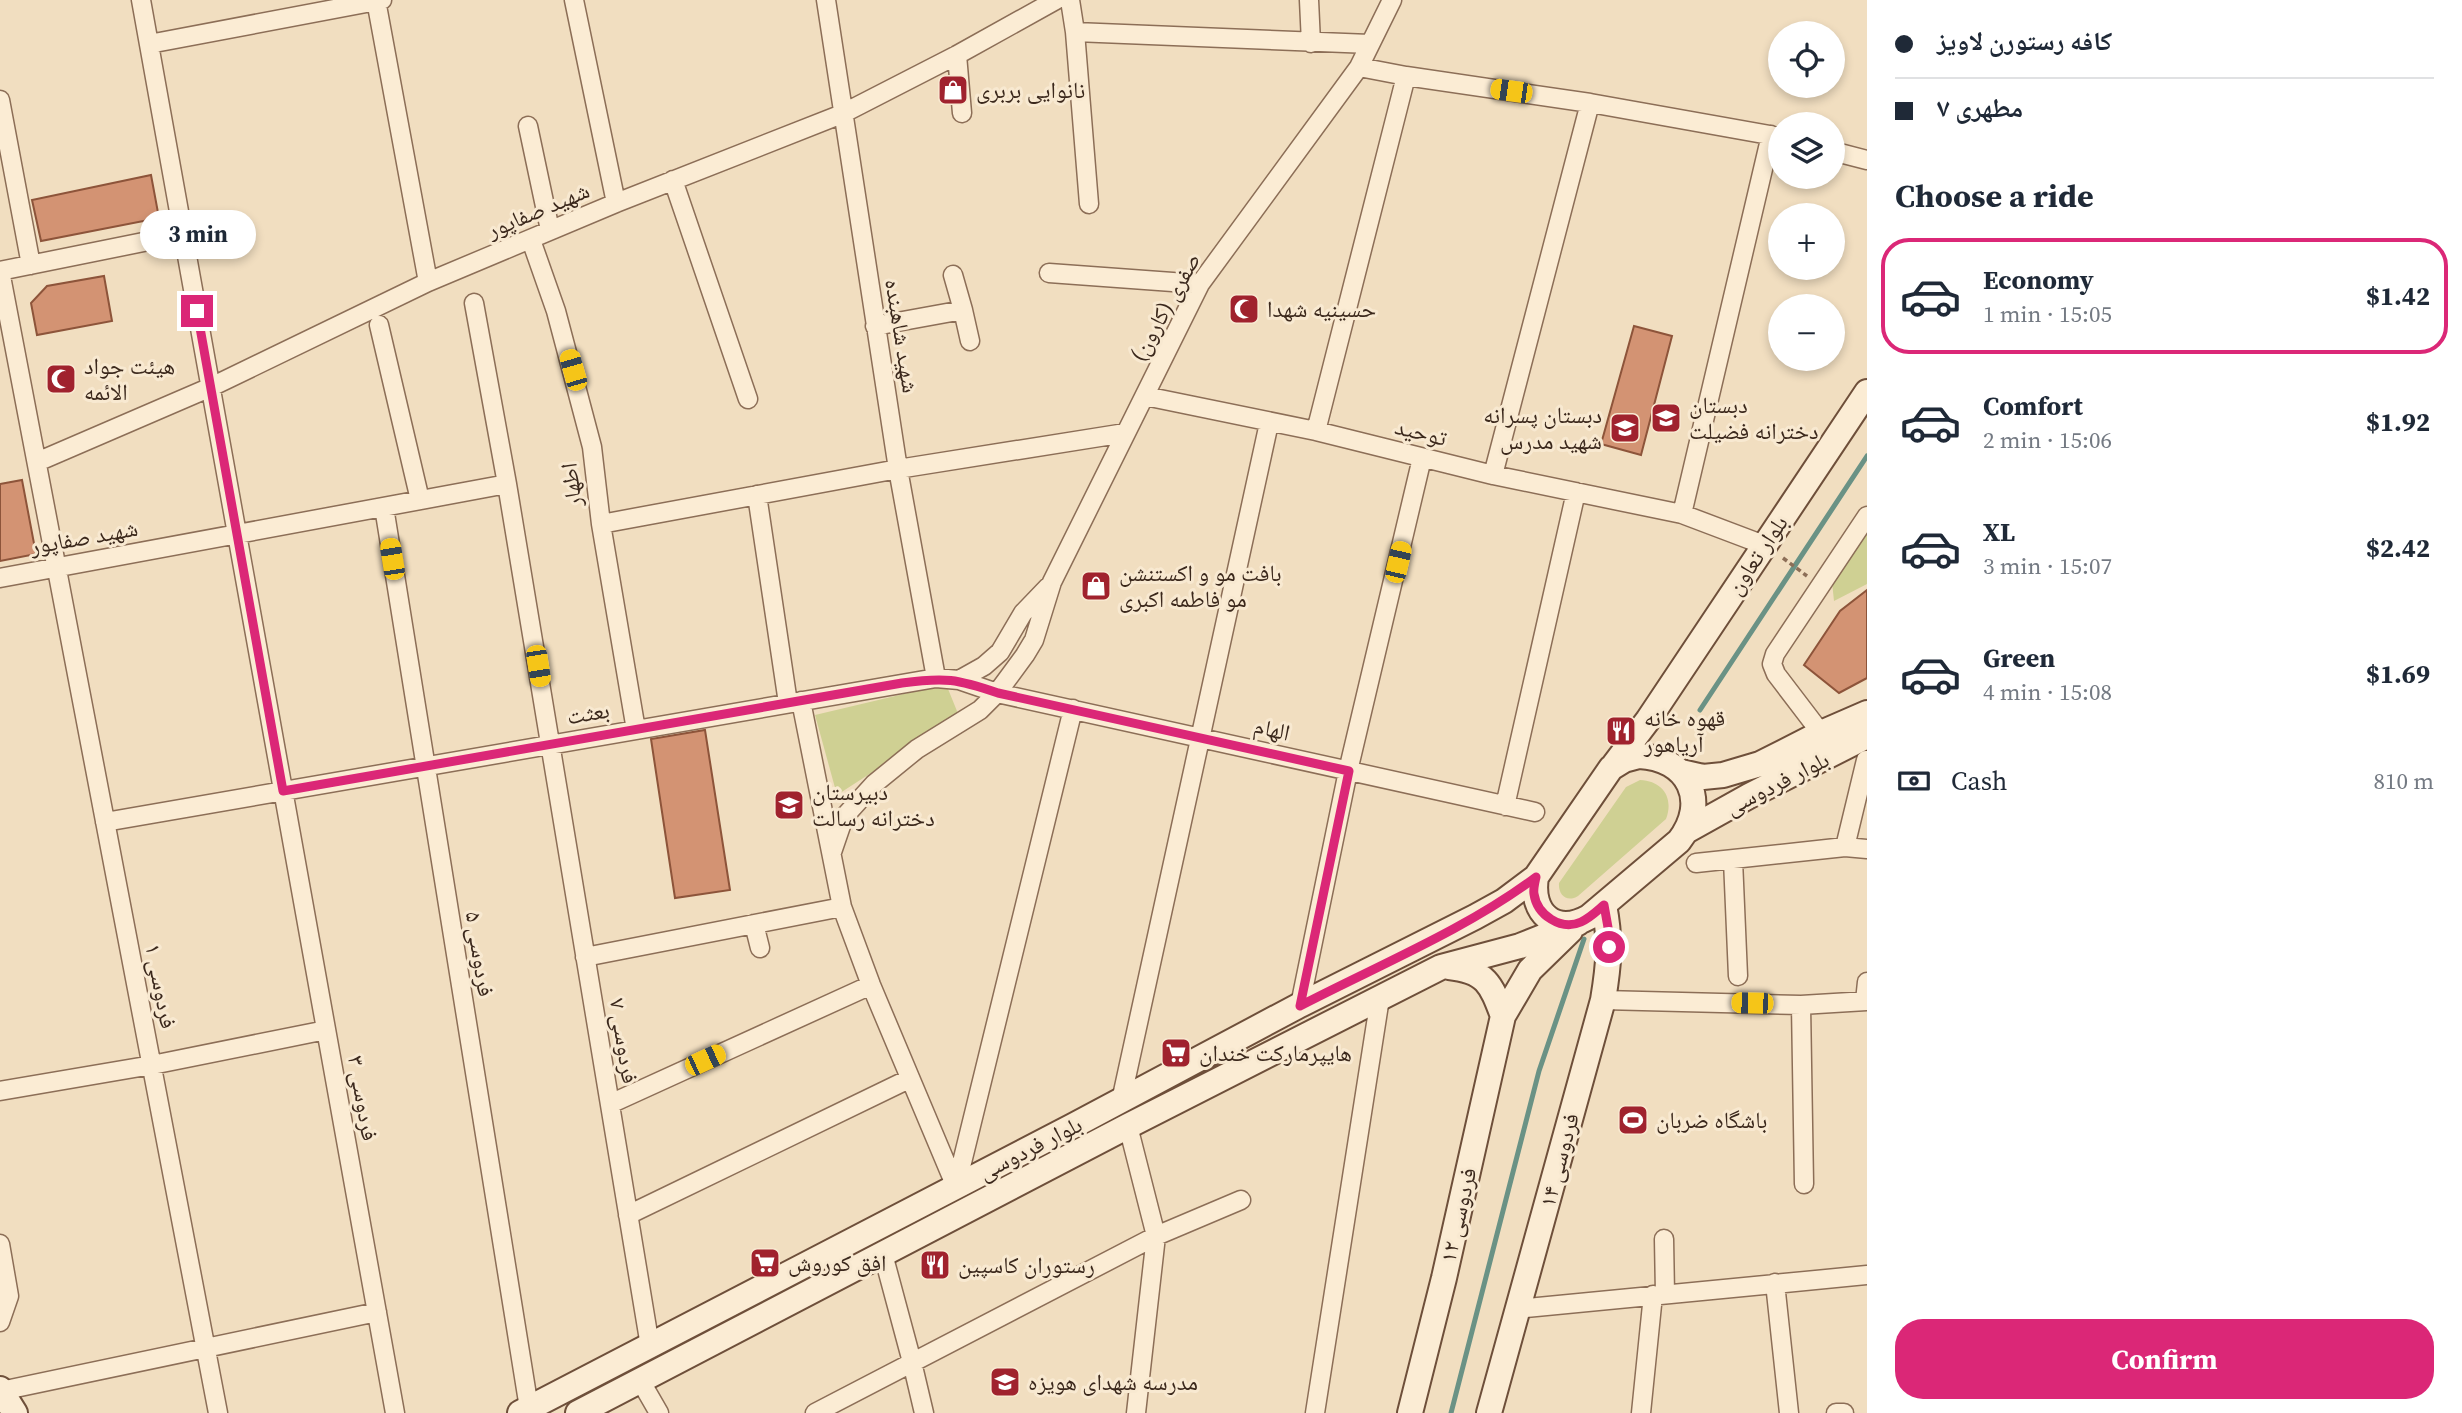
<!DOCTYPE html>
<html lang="en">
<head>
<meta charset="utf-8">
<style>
	body { margin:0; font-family:"Source Serif 4","Noto Naskh Arabic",serif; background:#f2f2f3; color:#1f2937; height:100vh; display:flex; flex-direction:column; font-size:26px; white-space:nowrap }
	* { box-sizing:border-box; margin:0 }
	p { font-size:23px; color:#747a83 }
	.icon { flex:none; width:38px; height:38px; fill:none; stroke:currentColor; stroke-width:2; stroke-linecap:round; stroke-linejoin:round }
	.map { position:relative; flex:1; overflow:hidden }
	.details { display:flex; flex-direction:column; background:#fff; width:595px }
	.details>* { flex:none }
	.hud { display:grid; align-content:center; height:154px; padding:0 28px; background:#fff }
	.controls { position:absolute; left:1768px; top:21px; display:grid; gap:14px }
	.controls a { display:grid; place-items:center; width:77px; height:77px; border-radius:50%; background:#fff; box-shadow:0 4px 10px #0003; font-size:35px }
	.end { position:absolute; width:32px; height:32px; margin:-16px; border:9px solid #db2777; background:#fff; box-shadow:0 0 0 4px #fff }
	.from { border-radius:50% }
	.bubble { position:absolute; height:49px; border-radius:24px; background:#fff; box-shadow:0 4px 10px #0003; font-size:23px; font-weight:700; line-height:49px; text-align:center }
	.car { position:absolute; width:21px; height:42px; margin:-21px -10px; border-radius:9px; box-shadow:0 0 5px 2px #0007; background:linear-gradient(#f5c518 24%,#345 0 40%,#f5c518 0 76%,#345 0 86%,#f5c518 0) }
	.hud b { display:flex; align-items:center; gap:24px; height:66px; font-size:26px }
	.hud b+b { border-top:2px solid #e0e1e3 }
	.hud i { width:18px; height:18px; background:#1f2937 }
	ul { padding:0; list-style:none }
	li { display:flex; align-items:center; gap:21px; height:116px; margin:0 14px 10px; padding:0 14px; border:4px solid transparent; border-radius:28px }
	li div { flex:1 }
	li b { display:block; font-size:26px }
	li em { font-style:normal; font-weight:700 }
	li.active { border-color:#db2777 }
	li>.icon { width:63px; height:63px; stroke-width:1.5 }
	h2 { padding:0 28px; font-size:32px; line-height:84px }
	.pay { display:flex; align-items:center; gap:18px; height:77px; padding:0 28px; font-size:26px }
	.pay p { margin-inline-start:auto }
	.cta { display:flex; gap:14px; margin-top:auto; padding:14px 28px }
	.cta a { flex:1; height:80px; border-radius:28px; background:#db2777; color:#fff; font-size:28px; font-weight:700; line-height:80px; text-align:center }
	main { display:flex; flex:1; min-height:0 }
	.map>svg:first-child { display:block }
	.green { fill:#cfd093 }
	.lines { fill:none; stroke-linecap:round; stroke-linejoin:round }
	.stream { stroke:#6a9285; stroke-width:5 }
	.building { fill:#d39373; stroke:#8d543a; stroke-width:2 }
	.street-casing { stroke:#8c6e57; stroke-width:21 }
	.secondary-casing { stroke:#6e4f3a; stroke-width:28 }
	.path { stroke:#8c6e57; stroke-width:3.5; stroke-dasharray:5 3.5; stroke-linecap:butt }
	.street { stroke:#fbecd4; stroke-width:18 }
	.secondary { stroke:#fbecd4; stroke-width:24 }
	.route { stroke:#db2777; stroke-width:9 }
	.labels { text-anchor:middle; stroke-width:6; stroke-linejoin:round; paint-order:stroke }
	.poi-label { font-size:23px; fill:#3b281c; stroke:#f8e9d1; text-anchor:start }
	.street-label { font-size:23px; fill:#3b281c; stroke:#f8e9d1 }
</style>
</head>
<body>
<main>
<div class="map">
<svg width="1867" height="1413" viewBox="0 0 1867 1413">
	<rect width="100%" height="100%" fill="#f1dec0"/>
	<path class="green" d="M1867 531V584L1834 601 1832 582Z
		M946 684 959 716 837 795 815 715Z
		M1640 780C1663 781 1674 798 1666 819L1578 896C1567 903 1558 895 1559 883L1626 787Z"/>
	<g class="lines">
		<path class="stream" d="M1700 710 1867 456
			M1451 1413 1539 1071 1584 939"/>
	</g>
	<path class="building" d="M151 175 159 218 41 241 32 200Z
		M104 276 112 321 37 335 31 303 47 286Z
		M1634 326 1672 336 1641 455 1601 444Z
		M22 480 36 554 0 561V484Z
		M1867 590V678L1839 693 1804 665 1840 611Z
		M705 730 730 890 675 898 651 739Z"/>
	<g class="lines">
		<g class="street-casing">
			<path id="street" d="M141 0 395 1413
				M376 0 428 282
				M574 0 616 203
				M826 0 898 469 936 678
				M1070 0 1075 32 1089 204
				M1309 0 1311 43
				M1075 32 1370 44
				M149 44 382 0
				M957 55 962 113
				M1359 67 1406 76 1590 103 1780 137
				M0 100 31 265
				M528 126 550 230
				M1832 151 1867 160
				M673 180 748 399
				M531 240 556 311 592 447 601 524 636 730
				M0 271 218 1413
				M0 271 183 234
				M1049 273 1200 284
				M474 303 507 484 650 1346
				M963 310 970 341
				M379 325 420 500
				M875 326 963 310 953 275
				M1145 396 1316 431 1493 475 1682 514 1764 545
				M1316 431 1406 76
				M37 462 211 387 428 282 616 203 842 114 957 55 1056 0
				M1493 475 1590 103
				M757 495 788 703
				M384 507 529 1408
				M1682 514 1771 135
				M601 524 898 469 1125 433
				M0 578 507 484
				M959 680 984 666 1000 652 1023 613 1048 587
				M801 701 842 907 871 985 956 1187
				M1821 733 1776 674 1772 664 1775 654 1867 516
				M1505 806 1576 492
				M105 822 936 678 959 680 997 693 1535 812
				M1845 847 1866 760
				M832 852 844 817 874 784 917 749 980 710 997 693 1025 655 1034 640 1052 582 1200 284 1359 67 1392 0
				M1733 860 1738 976
				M1696 863 1845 847 1867 849
				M754 924 760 948
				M585 957 842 907
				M1603 1000 1801 1005 1867 1001
				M1865 1001 1867 982
				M1300 1005 1348 771 1422 458
				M1801 1005 1804 1184
				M0 1091 152 1065 326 1030
				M1121 1101 1269 423
				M610 1104 871 985
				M1128 1126 1156 1236 1136 1413
				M956 1187 1073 709
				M628 1215 909 1079
				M1664 1239 1665 1294
				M0 1244 9 1296 0 1322
				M883 1254 912 1362 924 1413
				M1775 1283 1789 1413
				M1517 1309 1867 1275
				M640 1380 659 1413
				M1 1391 377 1312
				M815 1413 1156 1236 1241 1200
				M1315 1413 1380 998
				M1641 1413 1653 1295
				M1836 1413H1844"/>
		</g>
		<g class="secondary-casing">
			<path id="secondary" d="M1639 756C1688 758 1710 801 1679 841L1589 917C1555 936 1530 913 1536 877L1611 768 1624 760Z
				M1614 765 1648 720 1867 392
				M1681 772 1703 777 1723 775 1760 764 1821 733 1867 713
				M1688 830 1749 796 1867 736
				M1449 967C1486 971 1491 984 1503 1016
				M0 1389 15 1413
				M520 1413 1073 1126 1300 1005 1475 917 1504 901 1536 877
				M578 1413 1128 1126 1441 967 1520 946 1578 923
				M1410 1413 1444 1278 1503 1016 1530 970 1570 931
				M1489 1413 1603 1000C1609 964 1611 941 1604 905"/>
		</g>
		<path class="path" d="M1783 558 1807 576"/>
		<use href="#street" class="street"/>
		<use href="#secondary" class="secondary"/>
	</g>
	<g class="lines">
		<path class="route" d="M197 311 283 791 902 683C945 677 957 679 998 693L1349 771 1300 1006C1377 966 1467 929 1536 877 1535 882 1533 889 1534 894 1537 915 1561 931 1581 922 1590 918 1597 911 1604 905L1609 933V947"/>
	</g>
	<defs>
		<g id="shop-square" transform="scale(1.575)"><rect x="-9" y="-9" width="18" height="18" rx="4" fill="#a0222e" stroke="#f8e9d1"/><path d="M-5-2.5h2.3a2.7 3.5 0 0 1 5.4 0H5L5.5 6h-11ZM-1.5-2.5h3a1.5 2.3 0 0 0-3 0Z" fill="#fff"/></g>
		<g id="mosque-square" transform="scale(1.575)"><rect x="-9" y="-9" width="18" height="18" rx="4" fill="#a0222e" stroke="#f8e9d1"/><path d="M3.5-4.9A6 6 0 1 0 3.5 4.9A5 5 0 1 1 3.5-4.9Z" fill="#fff"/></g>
		<g id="school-square" transform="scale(1.575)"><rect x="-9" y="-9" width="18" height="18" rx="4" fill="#a0222e" stroke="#f8e9d1"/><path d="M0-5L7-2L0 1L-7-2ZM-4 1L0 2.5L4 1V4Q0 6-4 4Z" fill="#fff"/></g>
		<g id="restaurant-square" transform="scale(1.575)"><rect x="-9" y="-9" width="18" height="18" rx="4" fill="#a0222e" stroke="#f8e9d1"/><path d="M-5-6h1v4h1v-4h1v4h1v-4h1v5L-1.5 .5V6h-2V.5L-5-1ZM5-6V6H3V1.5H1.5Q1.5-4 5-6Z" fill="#fff"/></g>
		<g id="supermarket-square" transform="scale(1.575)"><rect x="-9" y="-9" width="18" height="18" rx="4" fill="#a0222e" stroke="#f8e9d1"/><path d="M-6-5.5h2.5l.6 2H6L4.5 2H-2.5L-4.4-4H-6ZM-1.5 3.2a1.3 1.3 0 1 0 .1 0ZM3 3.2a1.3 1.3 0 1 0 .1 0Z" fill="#fff"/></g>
		<g id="stadium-square" transform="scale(1.575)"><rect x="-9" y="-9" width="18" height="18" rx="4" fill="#a0222e" stroke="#f8e9d1"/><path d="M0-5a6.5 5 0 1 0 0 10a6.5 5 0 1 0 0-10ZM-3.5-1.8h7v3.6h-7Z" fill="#fff"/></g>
	</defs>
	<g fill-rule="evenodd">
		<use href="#shop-square" x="953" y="90"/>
		<use href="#mosque-square" x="1244" y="309"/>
		<use href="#mosque-square" x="61" y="379"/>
		<use href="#school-square" x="1666" y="418"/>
		<use href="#school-square" x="1625" y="428"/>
		<use href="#shop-square" x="1096" y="586"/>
		<use href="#restaurant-square" x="1621" y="731"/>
		<use href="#school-square" x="789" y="805"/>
		<use href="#supermarket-square" x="1176" y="1053"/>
		<use href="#stadium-square" x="1633" y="1120"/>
		<use href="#supermarket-square" x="765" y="1263"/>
		<use href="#restaurant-square" x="935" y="1265"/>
		<use href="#school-square" x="1005" y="1382"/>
	</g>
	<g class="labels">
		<g class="poi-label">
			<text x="976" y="98">نانوایی بربری</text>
			<text x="1267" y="317">حسینیه شهدا</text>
			<text x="84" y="374">هیئت جواد<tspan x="84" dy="26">الائمه</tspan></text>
			<text x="1689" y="413">دبستان<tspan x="1689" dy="26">دخترانه فضیلت</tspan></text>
			<text x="1602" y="423" text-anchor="end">دبستان پسرانه<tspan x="1602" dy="26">شهید مدرس</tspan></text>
			<text x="1119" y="581">بافت مو و اکستنشن<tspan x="1119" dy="26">مو فاطمه اکبری</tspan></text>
			<text x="1644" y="726">قهوه خانه<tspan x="1644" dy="26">آریاهور</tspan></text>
			<text x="812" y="800">دبیرستان<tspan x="812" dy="26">دخترانه رسالت</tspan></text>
			<text x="1199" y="1061">هایپرمارکت خندان</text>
			<text x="1656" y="1128">باشگاه ضربان</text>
			<text x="788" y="1271">افق کوروش</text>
			<text x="958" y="1273">رستوران کاسپین</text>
			<text x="1028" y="1390">مدرسه شهدای هویزه</text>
		</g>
		<g class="street-label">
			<text transform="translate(538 210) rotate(-23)" y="8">شهید صفاپور</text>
			<text transform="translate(1165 307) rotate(-61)" y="8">صفری (کارون)</text>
			<text transform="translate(902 336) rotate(81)" y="8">شهید شاهبنده</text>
			<text transform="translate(1421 432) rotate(14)" y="8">توحید</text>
			<text transform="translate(571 485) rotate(-97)" y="8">اطهار</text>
			<text transform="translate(84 537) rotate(-10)" y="8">شهید صفاپور</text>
			<text transform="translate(1757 555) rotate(-56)" y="8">بلوار تعاون</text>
			<text transform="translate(588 713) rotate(-10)" y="8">بعثت</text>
			<text transform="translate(1272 729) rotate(13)" y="8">الهام</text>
			<text transform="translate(1777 783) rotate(-27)" y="8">بلوار فردوسی</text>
			<text transform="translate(480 954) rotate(81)" y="8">فردوسی ۵</text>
			<text transform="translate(161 986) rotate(79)" y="8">فردوسی ۱</text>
			<text transform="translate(624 1041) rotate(81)" y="8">فردوسی ۷</text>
			<text transform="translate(363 1098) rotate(80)" y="8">فردوسی ۳</text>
			<text transform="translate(1030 1148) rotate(-27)" y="8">بلوار فردوسی</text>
			<text transform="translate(1559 1160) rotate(-75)" y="8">فردوسی ۱۴</text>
			<text transform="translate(1458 1215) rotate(-77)" y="8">فردوسی ۱۲</text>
		</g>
	</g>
</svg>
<div class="controls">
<a><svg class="icon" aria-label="locate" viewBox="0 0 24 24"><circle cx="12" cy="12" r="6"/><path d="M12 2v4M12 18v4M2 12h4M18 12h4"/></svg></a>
<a><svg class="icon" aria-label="layers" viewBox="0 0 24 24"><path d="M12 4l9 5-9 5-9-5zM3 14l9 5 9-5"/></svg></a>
<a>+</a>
<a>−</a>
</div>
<i class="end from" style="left:1609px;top:947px"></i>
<i class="end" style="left:197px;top:311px"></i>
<div class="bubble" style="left:140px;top:210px;width:116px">3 min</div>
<i class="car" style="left:1511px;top:91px;rotate:278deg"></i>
<i class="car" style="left:573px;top:370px;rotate:344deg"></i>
<i class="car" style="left:392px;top:559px;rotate:351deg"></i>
<i class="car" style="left:1398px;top:562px;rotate:13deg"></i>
<i class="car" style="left:538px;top:666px;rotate:171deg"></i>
<i class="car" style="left:1752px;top:1003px;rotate:271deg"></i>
<i class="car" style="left:705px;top:1060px;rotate:65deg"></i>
</div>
<section class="details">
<div class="hud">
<b><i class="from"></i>کافه رستورن لاویز</b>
<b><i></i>مطهری ۷</b>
</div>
<h2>Choose a ride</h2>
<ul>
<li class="active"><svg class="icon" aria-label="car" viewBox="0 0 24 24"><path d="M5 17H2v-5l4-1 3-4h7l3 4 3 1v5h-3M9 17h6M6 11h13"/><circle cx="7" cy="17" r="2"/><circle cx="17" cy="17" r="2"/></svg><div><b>Economy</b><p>1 min · 15:05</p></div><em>$1.42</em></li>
<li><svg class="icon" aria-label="car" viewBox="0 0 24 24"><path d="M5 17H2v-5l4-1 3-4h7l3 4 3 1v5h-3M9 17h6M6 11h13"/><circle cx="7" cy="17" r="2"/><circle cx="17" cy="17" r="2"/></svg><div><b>Comfort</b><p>2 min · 15:06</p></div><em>$1.92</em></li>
<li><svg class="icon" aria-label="car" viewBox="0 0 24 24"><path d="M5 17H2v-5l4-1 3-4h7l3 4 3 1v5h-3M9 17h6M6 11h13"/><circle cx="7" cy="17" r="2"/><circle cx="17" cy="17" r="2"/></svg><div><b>XL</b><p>3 min · 15:07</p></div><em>$2.42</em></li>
<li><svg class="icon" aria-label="car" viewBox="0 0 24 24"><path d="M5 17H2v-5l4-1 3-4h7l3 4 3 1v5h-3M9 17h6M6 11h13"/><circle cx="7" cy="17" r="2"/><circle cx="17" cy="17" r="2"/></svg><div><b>Green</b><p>4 min · 15:08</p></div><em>$1.69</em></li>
</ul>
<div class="pay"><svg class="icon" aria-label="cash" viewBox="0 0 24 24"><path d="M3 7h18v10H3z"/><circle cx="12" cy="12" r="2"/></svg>Cash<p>810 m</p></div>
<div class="cta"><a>Confirm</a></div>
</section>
</main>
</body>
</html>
